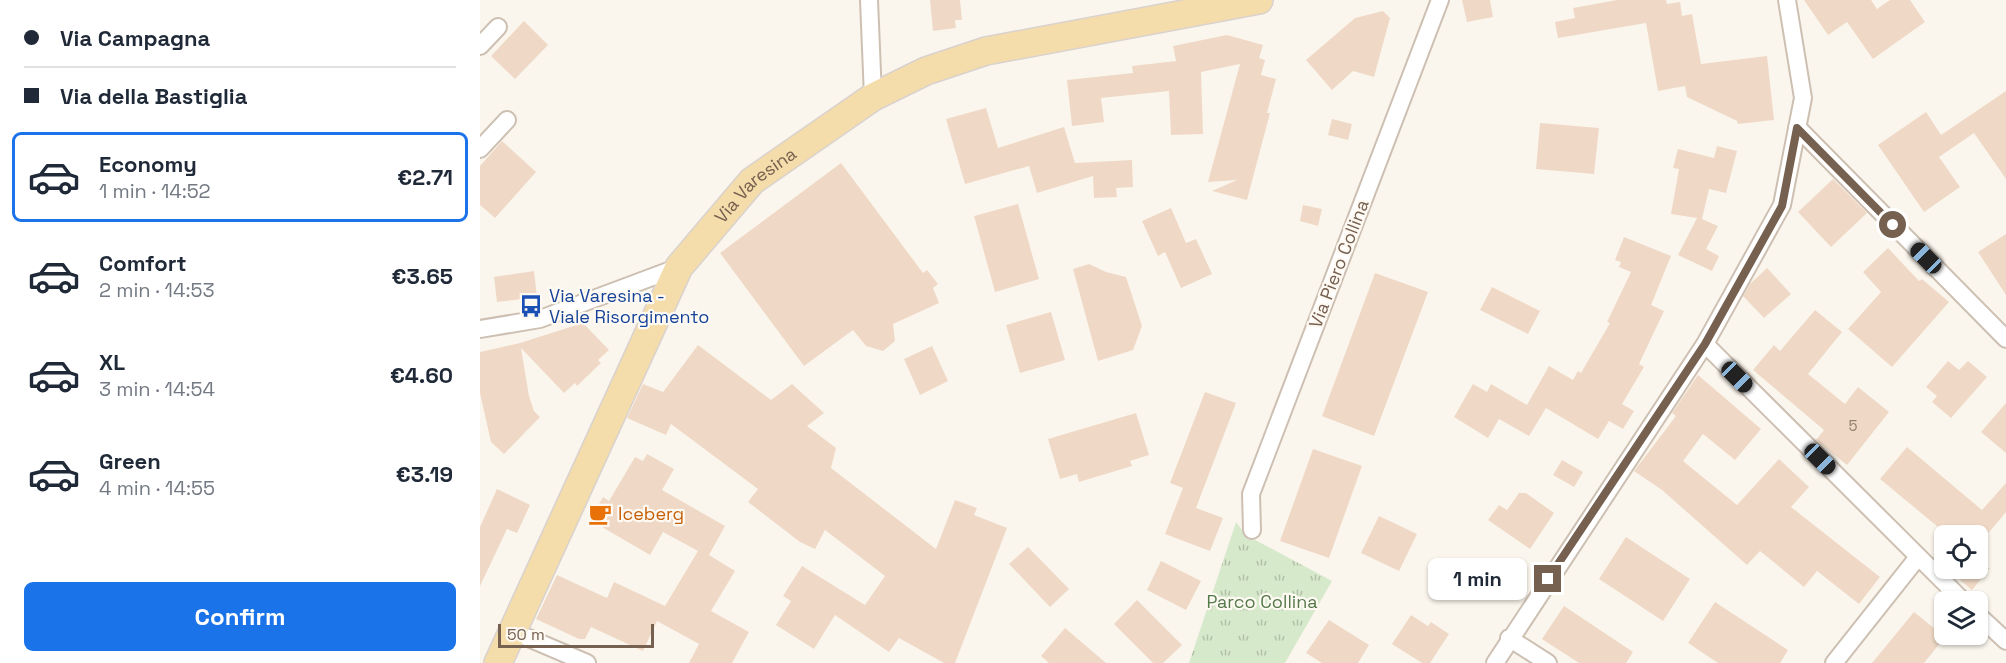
<!DOCTYPE html>
<html lang="en">
<head>
<meta charset="utf-8">
<style>
	body { margin:0; font-family:"Space Grotesk",sans-serif; background:#f2f2f3; color:#1f2937; height:100vh; display:flex; flex-direction:column; font-size:22px; white-space:nowrap }
	* { box-sizing:border-box; margin:0 }
	p { font-size:20px; color:#747a83 }
	.icon { flex:none; width:33px; height:33px; fill:none; stroke:currentColor; stroke-width:2; stroke-linecap:round; stroke-linejoin:round }
	.map { position:relative; flex:1; overflow:hidden }
	.details { display:flex; flex-direction:column; background:#fff; width:480px }
	.details>* { flex:none }
	.guide { display:grid; align-content:center; height:132px; padding:0 24px; background:#fff }
	.fabs { position:absolute; left:1454px; top:525px; display:grid; gap:12px }
	.fabs a { display:grid; place-items:center; width:54px; height:54px; border-radius:9px; background:#fff; box-shadow:0 2px 4px #0004; font-size:30px }
	.scale { position:absolute; left:18px; bottom:15px; width:156px; box-sizing:border-box; padding-left:6px; border:3px solid #766050; border-top:0; font-size:16px; line-height:21px; white-space:nowrap; color:#766050; -webkit-text-stroke:4px #fefaf3; paint-order:stroke }
	.end { position:absolute; width:27px; height:27px; margin:-14px; border:8px solid #766050; background:#fff; box-shadow:0 0 0 3px #fff }
	.from { border-radius:50% }
	.bubble { position:absolute; height:42px; border-radius:9px; background:#fff; box-shadow:0 2px 4px #0004; font-size:20px; font-weight:700; line-height:42px; text-align:center }
	.car { position:absolute; width:18px; height:36px; margin:-18px -9px; border-radius:8px; box-shadow:0 0 4px 2px #0007; background:linear-gradient(#222 24%,#8ab4d8 0 40%,#222 0 76%,#8ab4d8 0 86%,#222 0) }
	.guide b { display:flex; align-items:center; gap:21px; height:57px; font-size:22px }
	.guide b+b { border-top:2px solid #e0e1e3 }
	.guide i { width:15px; height:15px; background:#1f2937 }
	ul { padding:0; list-style:none }
	li { display:flex; align-items:center; gap:18px; height:90px; margin:0 12px 9px; padding:0 12px; border:3px solid transparent; border-radius:9px }
	li div { flex:1 }
	li b { display:block; font-size:22px }
	li em { font-style:normal; font-weight:700 }
	li.current { border-color:#1a73e8 }
	li>.icon { width:54px; height:54px; stroke-width:1.5 }
	.primary-button { display:flex; gap:12px; margin-top:auto; padding:12px 24px }
	.primary-button a { flex:1; height:69px; border-radius:9px; background:#1a73e8; color:#fff; font-size:24px; font-weight:700; line-height:69px; text-align:center }
	main { display:flex; flex:1; min-height:0 }
	.map>svg:first-child { display:block }
	.park { fill:url(#park-tufts) }
	.building { fill:#efd9c6 }
	.lines { fill:none; stroke-linecap:round; stroke-linejoin:round }
	.minor-casing { stroke:#cdc0b2; stroke-width:20 }
	.primary-casing { stroke:#d9d2ce; stroke-width:30 }
	.minor { stroke:#fff; stroke-width:16 }
	.primary { stroke:#f4ddab; stroke-width:27 }
	.route { stroke:#766050; stroke-width:8 }
	.labels { text-anchor:middle; stroke-width:4.5; stroke-linejoin:round; paint-order:stroke }
	.number-label { font-size:15px; fill:#947e6e }
	.street-label { font-size:18px; fill:#766050; stroke:#fefaf3 }
	.transit-label { font-size:18px; fill:#164399; stroke:#fefaf3; text-anchor:start }
	.food-label { font-size:18px; fill:#c56008; stroke:#fefaf3; text-anchor:start }
	.park-label { font-size:18px; fill:#547a49; stroke:#fefaf3 }
</style>
</head>
<body>
<main>
<section class="details">
<div class="guide">
<b><i class="from"></i>Via Campagna</b>
<b><i></i>Via della Bastiglia</b>
</div>
<ul>
<li class="current"><svg class="icon" aria-label="car" viewBox="0 0 24 24"><path d="M5 17H2v-5l4-1 3-4h7l3 4 3 1v5h-3M9 17h6M6 11h13"/><circle cx="7" cy="17" r="2"/><circle cx="17" cy="17" r="2"/></svg><div><b>Economy</b><p>1 min · 14:52</p></div><em>€2.71</em></li>
<li><svg class="icon" aria-label="car" viewBox="0 0 24 24"><path d="M5 17H2v-5l4-1 3-4h7l3 4 3 1v5h-3M9 17h6M6 11h13"/><circle cx="7" cy="17" r="2"/><circle cx="17" cy="17" r="2"/></svg><div><b>Comfort</b><p>2 min · 14:53</p></div><em>€3.65</em></li>
<li><svg class="icon" aria-label="car" viewBox="0 0 24 24"><path d="M5 17H2v-5l4-1 3-4h7l3 4 3 1v5h-3M9 17h6M6 11h13"/><circle cx="7" cy="17" r="2"/><circle cx="17" cy="17" r="2"/></svg><div><b>XL</b><p>3 min · 14:54</p></div><em>€4.60</em></li>
<li><svg class="icon" aria-label="car" viewBox="0 0 24 24"><path d="M5 17H2v-5l4-1 3-4h7l3 4 3 1v5h-3M9 17h6M6 11h13"/><circle cx="7" cy="17" r="2"/><circle cx="17" cy="17" r="2"/></svg><div><b>Green</b><p>4 min · 14:55</p></div><em>€3.19</em></li>
</ul>
<div class="primary-button"><a>Confirm</a></div>
</section>
<div class="map">
<svg width="1526" height="663" viewBox="0 0 1526 663">
	<defs>
		<pattern id="park-tufts" width="24" height="20" patternUnits="userSpaceOnUse" patternTransform="scale(1.5)"><rect width="24" height="20" fill="#d6e9cb"/><path d="M3 7l-1-3M5 7V3M7 7l1-3M15 17l-1-3M17 17v-4M19 17l1-3" fill="none" stroke="#b2c0a7"/></pattern>
	</defs>
	<rect width="100%" height="100%" fill="#fbf6ed"/>
	<path class="park" d="M756 522 766 535 852 581 805 663H709Z"/>
	<path class="building" d="M450 0H480L482 20H475L476 28 453 31Z
		M982 0H1010L1013 17 987 22Z
		M1137 0H1186L1187 4 1200 2 1202 16 1212 14 1221 64 1287 56 1294 120 1258 124 1257 121 1207 97 1205 86 1178 91 1166 23 1078 38 1075 22 1095 18 1093 8Z
		M1324 0H1391L1397 9 1410 0H1430L1445 22 1393 59 1367 22 1348 35Z
		M903 11 910 18 894 77 873 71 852 90 826 60 875 18Z
		M44 21 68 45 35 79 11 56Z
		M747 35 783 45 779 58 785 60 781 75 796 79 787 113H790L767 200 732 191 757 180 728 182 760 64 721 72 723 134 691 135 689 91 621 98 624 122 592 126 587 80 653 73 652 66 696 61 693 46Z
		M1526 91V179L1494 133 1459 157 1480 187 1444 212 1398 145 1446 112 1461 135Z
		M506 108 518 148 584 127 595 163 652 160 653 187 636 188 637 197 614 198 613 176 557 193 549 166 485 184 466 119Z
		M852 119 872 124 868 140 848 135Z
		M1060 123 1119 128 1114 174 1056 169Z
		M22 141 56 172 15 218 0 205V166Z
		M1237 146 1257 151 1246 193 1229 189 1222 219 1238 226 1226 249 1239 256 1232 271 1198 255 1217 218 1191 214 1199 169 1193 168 1198 149 1234 158Z
		M361 163 443 273 447 270 458 284 453 288 459 303 413 324 415 341 403 351 386 346 373 330 324 366 240 253Z
		M1353 179 1387 213 1351 247 1318 212Z
		M538 204 559 279 515 292 494 216Z
		M823 205 842 209 838 226 820 221Z
		M691 208 706 243 716 239 732 274 701 288 685 252 678 256 662 221Z
		M1526 234V295L1498 252Z
		M1144 237 1191 256 1171 305 1184 311 1159 364 1164 367 1142 404 1154 411 1143 429 1129 421 1118 439 1066 408 1049 436 1019 419 1008 438 974 417 993 384 1007 392 1011 384 1047 405 1069 366 1093 380 1098 371 1101 373 1130 323 1127 322 1151 272 1139 267 1141 262 1135 260Z
		M1408 248 1439 281 1442 279 1469 302 1412 367 1368 329 1401 292 1383 272Z
		M609 264 626 272 646 277 662 326 653 350 618 361 593 269Z
		M1287 268 1311 294 1284 318 1263 296 1270 284Z
		M54 271 57 297 17 302 14 277Z
		M895 273 948 292 894 436 842 416Z
		M1012 287 1060 311 1048 334 1000 310Z
		M1335 310 1362 332 1328 374 1365 404 1378 387 1409 412 1367 465 1336 440 1344 430 1273 370 1294 345 1300 351Z
		M571 312 585 360 540 373 526 325Z
		M103 323 129 350 118 360 121 363 97 386 95 383 84 393 41 348 49 396 54 411 60 417 24 454 11 442 0 393V352L40 343Z
		M218 345 291 400 312 384 344 413 327 426 356 448 351 468 456 549 475 500 497 508 494 515 527 528 475 663H464L419 638 409 652 355 615 334 649 296 625 311 601 303 596 322 566 385 605 405 576 345 530 335 549 320 542 268 502 278 489 191 424 186 435 147 418 163 384 183 392Z
		M452 346 468 381 440 395 424 359Z
		M1468 361 1479 370 1488 361 1507 377 1471 418 1452 402 1457 396 1446 387Z
		M1218 375 1281 429 1255 460 1223 434 1203 461 1257 505 1299 459 1329 487 1311 507 1400 577 1379 604 1337 571 1324 587 1280 551 1267 565 1182 490 1154 471 1196 416 1192 413Z
		M725 392 756 403 716 508 743 518 730 551 685 534 703 488 690 483Z
		M1526 403V453L1501 432Z
		M656 413 669 455 650 461 652 466 599 482 597 474 580 479 568 439Z
		M1427 447 1502 510 1526 483V512L1506 536H1469L1400 479Z
		M833 449 882 466 849 558 800 541Z
		M167 454 194 469 182 490 245 526 229 555 255 571 231 611 269 632 252 663H209L219 644 177 621 163 651 111 627 105 639H99L56 619 77 575 127 598 134 582 185 606 218 551 183 532 170 555 110 520 123 497 129 501 155 457 163 461Z
		M1082 460 1103 472 1094 487 1073 475Z
		M17 489 50 505 37 533 27 529 0 586V527Z
		M1039 493H1046L1074 513 1050 549 1008 520 1019 505 1027 510Z
		M899 516 937 534 919 571 881 553Z
		M1146 537 1210 579 1183 621 1119 579Z
		M548 547 589 589 570 607 529 564Z
		M681 561 721 581 706 610 667 590Z
		M1466 568H1510L1492 590Z
		M657 600 702 645 683 663H673L634 624Z
		M1235 602 1308 650 1300 663H1238L1208 643Z
		M1084 606 1153 652 1146 663H1099L1062 639Z
		M1434 612 1465 637 1444 663H1392Z
		M931 615 948 626 951 622 969 634 950 663H942L912 644Z
		M849 620 889 645 878 663H842L826 653Z
		M585 628 626 663H569L561 656Z"/>
	<g class="lines">
		<g class="minor-casing">
			<path id="minor" d="M389 0 393 97
				M0 46 18 27
				M1317 127 1526 339
				M0 149 27 120
				M0 329 60 319 199 267
				M1225 344 1484 602
				M772 530 771 494 960 0
				M1497 614 1526 641
				M32 631 107 663
				M1029 638 1068 663
				M1015 663 1225 344 1302 205 1323 98 1307 0
				M1354 663 1438 557"/>
		</g>
		<g class="primary-casing">
			<g id="primary">
				<path id="s1" d="M18 663 199 267 272 181 393 97 446 71 506 51 779 0"/>
			</g>
		</g>
		<use href="#minor" class="minor"/>
		<use href="#primary" class="primary"/>
	</g>
	<g class="lines">
		<path class="route" d="M1068 579 1225 344 1302 206 1317 128 1413 225"/>
	</g>
	<defs>
		<g id="bus-bare" transform="scale(1.8)"><path d="M-5-6H5V4H4V6H2V4H-2V6H-4V4H-5ZM-3.5-4V0h7V-4ZM-3.5 1.2v1.5H-2V1.2ZM2 1.2v1.5H3.5V1.2Z" fill="#1a4fb4" stroke="#fefaf3" stroke-width="2.5" paint-order="stroke"/></g>
		<g id="cafe-bare" transform="scale(1.8)"><path d="M-5.5-4.5H6V0H3Q3 3.5 0 3.5H-2.5Q-5.5 3.5-5.5 0ZM3-3.2v2h1.7v-2ZM-6 4.5H4V6H-6Z" fill="#e8710a" stroke="#fefaf3" stroke-width="2.5" paint-order="stroke"/></g>
	</defs>
	<g fill-rule="evenodd">
		<use href="#bus-bare" x="51" y="306"/>
		<use href="#cafe-bare" x="120" y="514"/>
	</g>
	<g class="labels">
		<g class="number-label">
			<text x="1373" y="431">5</text>
		</g>
		<g class="street-label">
			<text dy="6" stroke="none"><textPath href="#s1" startOffset="548">Via Varesina</textPath></text>
			<text transform="translate(859 264) rotate(-69)" y="6">Via Piero Collina</text>
		</g>
		<g class="transit-label">
			<text x="69" y="302">Via Varesina -<tspan x="69" dy="21">Viale Risorgimento</tspan></text>
		</g>
		<g class="food-label">
			<text x="138" y="520">Iceberg</text>
		</g>
		<g class="park-label">
			<text x="782" y="608">Parco Collina</text>
		</g>
	</g>
</svg>
<div class="fabs">
<a><svg class="icon" aria-label="locate" viewBox="0 0 24 24"><circle cx="12" cy="12" r="6"/><path d="M12 2v4M12 18v4M2 12h4M18 12h4"/></svg></a>
<a><svg class="icon" aria-label="layers" viewBox="0 0 24 24"><path d="M12 4l9 5-9 5-9-5zM3 14l9 5 9-5"/></svg></a>
</div>
<div class="scale">50 m</div>
<i class="end from" style="left:1413px;top:225px"></i>
<i class="end" style="left:1068px;top:579px"></i>
<div class="bubble" style="left:948px;top:558px;width:99px">1 min</div>
<i class="car" style="left:1446px;top:258px;rotate:315deg"></i>
<i class="car" style="left:1257px;top:377px;rotate:135deg"></i>
<i class="car" style="left:1340px;top:459px;rotate:135deg"></i>
</div>
</main>
</body>
</html>
